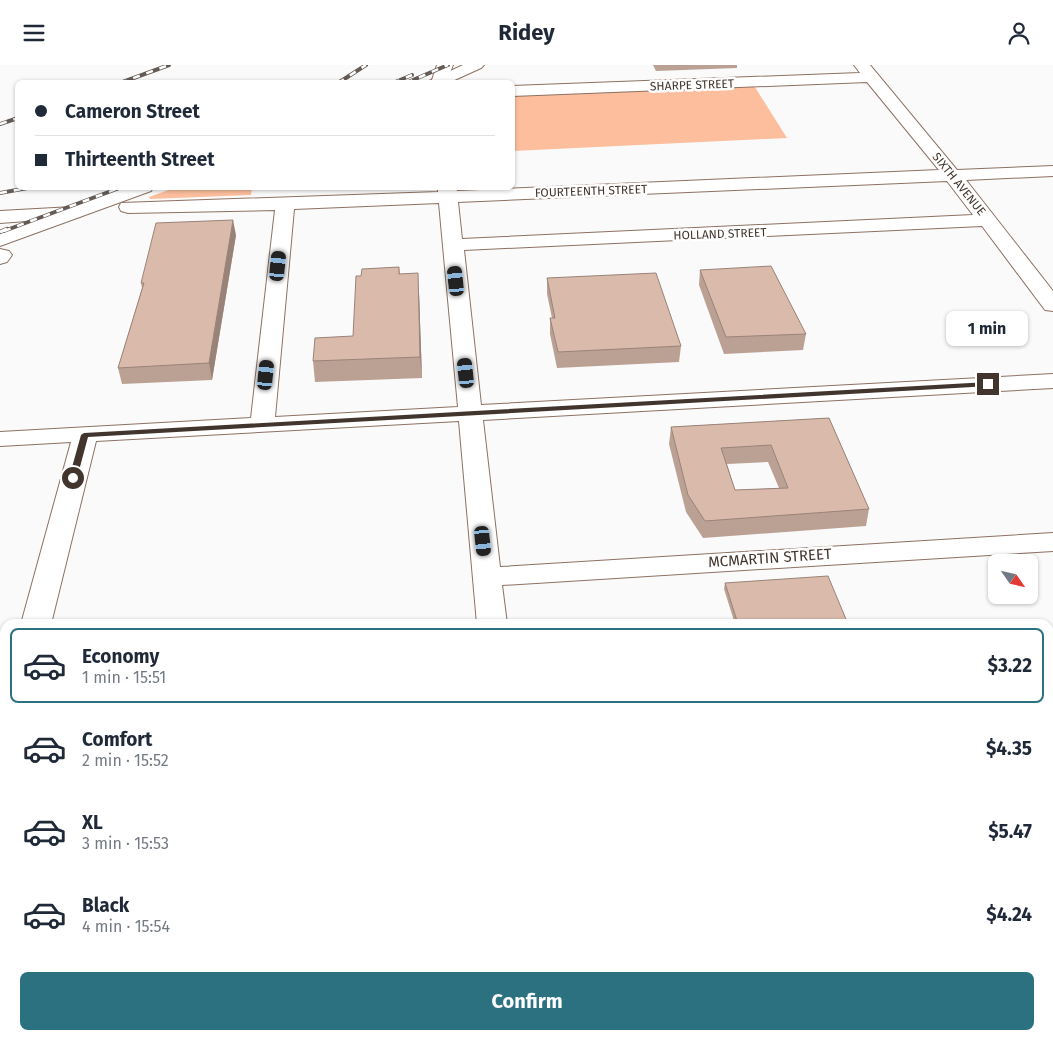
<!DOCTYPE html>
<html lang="en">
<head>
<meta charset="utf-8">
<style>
	body { margin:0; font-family:"Fira Sans",sans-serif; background:#f2f2f3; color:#1f2937; height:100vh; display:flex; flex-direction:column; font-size:19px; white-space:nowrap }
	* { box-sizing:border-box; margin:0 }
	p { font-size:16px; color:#747a83 }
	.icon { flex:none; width:28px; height:28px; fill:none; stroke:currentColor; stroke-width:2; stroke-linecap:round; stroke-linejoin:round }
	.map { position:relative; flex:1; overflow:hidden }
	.details { position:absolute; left:0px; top:554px; width:1054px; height:421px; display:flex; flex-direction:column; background:#fff; border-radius:15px 15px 0 0; box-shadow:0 1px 4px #0004 }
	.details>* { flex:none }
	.top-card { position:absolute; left:15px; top:15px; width:500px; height:110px; border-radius:8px; box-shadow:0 1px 4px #0004; display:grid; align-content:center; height:110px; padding:0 20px; background:#fff }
	.needle { width:32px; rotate:124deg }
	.buttons { position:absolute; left:988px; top:489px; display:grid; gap:10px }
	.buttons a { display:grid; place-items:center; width:50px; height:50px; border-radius:8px; background:#fff; box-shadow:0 1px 4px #0004; font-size:25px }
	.end { position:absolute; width:22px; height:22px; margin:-11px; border:6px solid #41352e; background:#fff; box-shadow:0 0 0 2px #fff }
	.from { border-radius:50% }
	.bubble { position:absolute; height:35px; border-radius:8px; background:#fff; box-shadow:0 1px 4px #0004; font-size:16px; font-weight:700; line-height:35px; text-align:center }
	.car { position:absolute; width:15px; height:30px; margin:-15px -8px; border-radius:6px; box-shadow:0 0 4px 1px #0007; background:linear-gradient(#222 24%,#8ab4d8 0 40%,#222 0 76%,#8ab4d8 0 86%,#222 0) }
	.top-card b { display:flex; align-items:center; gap:18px; height:48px; font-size:19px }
	.top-card b+b { border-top:1px solid #e0e1e3 }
	.top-card i { width:12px; height:12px; background:#1f2937 }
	ul { padding:9px 0 0; list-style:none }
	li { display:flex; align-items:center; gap:15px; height:75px; margin:0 10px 8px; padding:0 10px; border:2px solid transparent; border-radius:8px }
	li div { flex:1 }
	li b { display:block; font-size:19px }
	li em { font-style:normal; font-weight:700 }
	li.current { border-color:#2b717f }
	li>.icon { width:45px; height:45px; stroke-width:1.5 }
	.button { display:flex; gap:10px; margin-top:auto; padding:10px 20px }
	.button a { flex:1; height:58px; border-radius:8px; background:#2b717f; color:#fff; font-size:20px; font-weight:700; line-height:58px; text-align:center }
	header { display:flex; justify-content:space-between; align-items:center; height:65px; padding:0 20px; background:#fff; font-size:22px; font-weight:700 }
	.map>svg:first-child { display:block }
	.green { fill:#fcbe9d }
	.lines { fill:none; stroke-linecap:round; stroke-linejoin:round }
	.minor-casing { stroke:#8d7162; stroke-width:2 }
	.major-casing { stroke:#8d7162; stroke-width:2 }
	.minor { fill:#fff; fill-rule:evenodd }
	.major { fill:#fff; fill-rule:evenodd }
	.rail-far1-casing { stroke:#655b55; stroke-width:4 }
	.rail-casing { stroke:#655b55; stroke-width:4.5 }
	.rail-far1 { stroke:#fff; stroke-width:2.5; stroke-dasharray:7; stroke-linecap:butt }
	.rail { stroke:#fff; stroke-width:3; stroke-dasharray:9; stroke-linecap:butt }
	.wall { fill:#bba193; fill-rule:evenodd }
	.shaded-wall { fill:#998378 }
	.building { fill:#dabbab; stroke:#998378; fill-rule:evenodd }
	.route { fill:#41352e }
	.labels { text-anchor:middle; stroke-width:5; stroke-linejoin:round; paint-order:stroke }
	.far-street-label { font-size:12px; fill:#41352e; stroke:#fff }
	.street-label { font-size:15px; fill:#41352e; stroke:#fff }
</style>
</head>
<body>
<header><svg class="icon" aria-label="menu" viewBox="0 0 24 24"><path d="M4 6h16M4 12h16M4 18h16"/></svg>Ridey<svg class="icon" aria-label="person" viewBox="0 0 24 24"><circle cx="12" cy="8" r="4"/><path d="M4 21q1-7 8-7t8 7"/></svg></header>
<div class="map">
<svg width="1053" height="974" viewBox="0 0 1053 974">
	<rect width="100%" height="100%" fill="#fafafa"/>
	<path class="green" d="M753 19 787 73 513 86 512 30Z
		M174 123V122L252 123 251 130 150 134 149 132Z"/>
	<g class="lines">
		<g class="minor-casing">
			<path id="minor" d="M437 0H453L446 18H434L432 15Z
				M854 0H870L957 105 1053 101V111L966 115 1053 226V246L1045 245 982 161 464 185 481 340 1053 309V323L483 355 500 502 1053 468V486L502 520 507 559H477L459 356 96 376 51 559H21L71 377 0 381V367L251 353 275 145 128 148 121 146 119 142 121 138 438 127V122H456L457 126 939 105 867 17 512 31V21L860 8ZM947 116 973 150 462 174 458 137ZM439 138 458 342 275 352 294 144Z
				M73 142 80 144 83 148 80 152 0 158V146Z
				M0 184 9 186 12 190 7 197 0 199Z
				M5 674V718L0 720V676Z
				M1053 676V702L1049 703V677Z
				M0 755H5V783H0Z
				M516 970H556V974H516Z"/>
		</g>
		<g class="major-casing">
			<path id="major" d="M463 0H484L481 3 448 18H425Z
				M125 122H153L151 126 0 181V168Z"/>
		</g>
		<use href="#minor" class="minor"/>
		<use href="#major" class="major"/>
		<g class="rail-far1-casing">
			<path id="rail-far1" d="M120 18 169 0
				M338 18 366 0
				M393 18 412 10
				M406 18 448 0
				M0 59 18 53
				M0 128 33 122
				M4 166 122 122"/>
		</g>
		<g class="rail-casing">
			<path id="rail" d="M0 167 7 164"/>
		</g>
		<use href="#rail-far1" class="rail-far1"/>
		<use href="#rail" class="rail"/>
	</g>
	<path class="wall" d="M653 0H737V3L656 6Z
		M236 170 212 315 122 319 118 303 142 223 141 218Z
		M399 202 400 209 419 228 422 313 315 317 313 296 353 271 361 211Z
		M700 205 806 269 803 285 724 289 699 220Z
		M547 213 681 281 679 297 557 303 550 269V253H552L547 229Z
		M829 353 869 444 866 461 703 473 686 447 669 379 671 362ZM768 397 779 423 735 425 727 399Z
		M725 518 848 559H735L724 524Z"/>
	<path class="shaded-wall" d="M233 155 236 170 212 315 209 298Z
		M418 208 419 228 422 313 420 292Z"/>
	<path class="building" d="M233 155 209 298 118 303 144 218H141L156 158Z
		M771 201 806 269 726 272 700 205Z
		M399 202V209L418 208 420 292 313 296 315 273 353 271 356 211H361L362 204Z
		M656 208 681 281 558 287 550 253H555L547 213Z
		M829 353 869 444 705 456 688 430 671 362ZM771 380 788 423 735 425 721 383Z
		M828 511 848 559H738L725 518Z"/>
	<path class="route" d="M988 317 990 321 88 372 77 413 73 415 69 413 81 370 84 368Z"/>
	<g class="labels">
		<g class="far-street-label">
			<text transform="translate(692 20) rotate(-2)" y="4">SHARPE STREET</text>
			<text transform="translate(959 119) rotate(51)" y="4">SIXTH AVENUE</text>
			<text transform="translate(591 126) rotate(-2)" y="4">FOURTEENTH STREET</text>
			<text transform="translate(720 169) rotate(-2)" y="4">HOLLAND STREET</text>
		</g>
		<g class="street-label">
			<text transform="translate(770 493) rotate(-4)" y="5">MCMARTIN STREET</text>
		</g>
	</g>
</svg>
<div class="buttons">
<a><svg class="needle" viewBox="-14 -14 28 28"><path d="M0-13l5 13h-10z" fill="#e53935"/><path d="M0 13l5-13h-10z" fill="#747a83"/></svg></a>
</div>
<i class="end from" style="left:73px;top:413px"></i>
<i class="end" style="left:988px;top:319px"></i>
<div class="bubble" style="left:946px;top:246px;width:82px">1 min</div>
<i class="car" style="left:278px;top:201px;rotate:6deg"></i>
<i class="car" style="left:456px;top:216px;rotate:354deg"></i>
<i class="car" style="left:466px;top:308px;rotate:354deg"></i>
<i class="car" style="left:266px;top:310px;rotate:6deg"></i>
<i class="car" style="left:483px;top:476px;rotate:174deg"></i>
<div class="top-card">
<b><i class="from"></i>Cameron Street</b>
<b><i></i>Thirteenth Street</b>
</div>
<section class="details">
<ul>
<li class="current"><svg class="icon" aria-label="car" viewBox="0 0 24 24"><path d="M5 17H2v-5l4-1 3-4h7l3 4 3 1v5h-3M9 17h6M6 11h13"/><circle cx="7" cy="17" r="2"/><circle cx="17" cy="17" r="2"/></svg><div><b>Economy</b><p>1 min · 15:51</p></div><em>$3.22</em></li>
<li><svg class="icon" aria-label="car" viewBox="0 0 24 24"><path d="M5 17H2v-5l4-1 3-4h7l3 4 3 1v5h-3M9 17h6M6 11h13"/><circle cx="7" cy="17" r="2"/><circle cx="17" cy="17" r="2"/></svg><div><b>Comfort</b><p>2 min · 15:52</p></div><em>$4.35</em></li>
<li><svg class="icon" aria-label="car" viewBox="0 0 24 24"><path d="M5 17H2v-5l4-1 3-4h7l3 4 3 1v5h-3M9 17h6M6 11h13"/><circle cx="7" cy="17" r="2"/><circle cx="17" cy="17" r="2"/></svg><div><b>XL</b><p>3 min · 15:53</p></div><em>$5.47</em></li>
<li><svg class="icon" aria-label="car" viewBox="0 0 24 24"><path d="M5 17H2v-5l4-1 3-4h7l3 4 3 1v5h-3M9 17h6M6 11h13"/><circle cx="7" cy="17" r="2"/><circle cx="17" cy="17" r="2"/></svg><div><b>Black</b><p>4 min · 15:54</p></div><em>$4.24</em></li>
</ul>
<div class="button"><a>Confirm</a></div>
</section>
</div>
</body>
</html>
